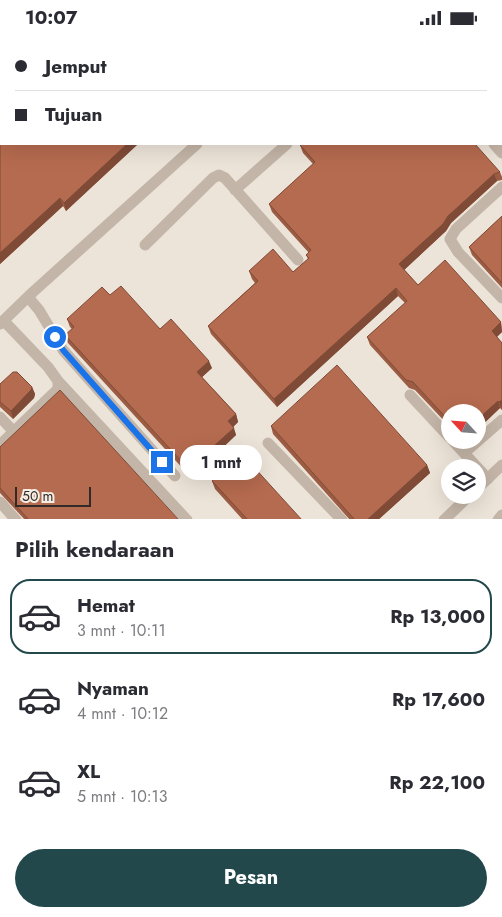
<!DOCTYPE html>
<html lang="id">
<head>
<meta charset="utf-8">
<style>
	body { margin:0; font-family:Jost,sans-serif; background:#f2f2f3; color:#2b2b33; height:100vh; display:flex; flex-direction:column; font-size:19px; white-space:nowrap }
	* { box-sizing:border-box; margin:0 }
	p { font-size:16px; color:#7c7c81 }
	.icon { flex:none; width:28px; height:28px; fill:none; stroke:currentColor; stroke-width:2; stroke-linecap:round; stroke-linejoin:round }
	.map { position:relative; height:484px; overflow:hidden }
	.panel { display:flex; flex-direction:column; background:#fff; flex:1 }
	.panel>* { flex:none }
	.hud { position:absolute; left:0px; top:0px; width:502px; height:110px; box-shadow:0 5px 20px #0002; display:grid; align-content:center; height:110px; padding:0 15px; background:#fff }
	.needle { width:32px; rotate:296deg }
	.controls { position:absolute; left:441px; top:369px; display:grid; gap:10px }
	.controls a { display:grid; place-items:center; width:45px; height:45px; border-radius:50%; background:#fff; box-shadow:0 5px 20px #0002; font-size:25px }
	.scale { position:absolute; left:15px; bottom:12px; width:76px; box-sizing:border-box; padding-left:5px; border:2px solid #312a26; border-top:0; font-size:14px; line-height:18px; white-space:nowrap; color:#312a26; -webkit-text-stroke:4px #f6eee4; paint-order:stroke }
	.end { position:absolute; width:22px; height:22px; margin:-11px; border:6px solid #1a73e8; background:#fff; box-shadow:0 0 0 2px #fff }
	.from { border-radius:50% }
	.bubble { position:absolute; height:35px; border-radius:18px; background:#fff; box-shadow:0 5px 20px #0002; font-size:16px; font-weight:700; line-height:35px; text-align:center }
	.hud b { display:flex; align-items:center; gap:18px; height:48px; font-size:19px }
	.hud b+b { border-top:1px solid #e1e1e2 }
	.hud i { width:12px; height:12px; background:#2b2b33 }
	ul { padding:0; list-style:none }
	li { display:flex; align-items:center; gap:15px; height:75px; margin:0 10px 8px; padding:0 5px; border:2px solid transparent; border-radius:20px }
	li div { flex:1 }
	li b { display:block; font-size:19px }
	li em { font-style:normal; font-weight:700 }
	li.active { border-color:#22484c }
	li>.icon { width:45px; height:45px; stroke-width:1.5 }
	h2 { padding:0 15px; font-size:22px; line-height:60px }
	.cta { display:flex; gap:10px; margin-top:auto; padding:10px 15px }
	.cta a { flex:1; height:58px; border-radius:30px; background:#22484c; color:#fff; font-size:20px; font-weight:700; line-height:58px; text-align:center }
	.status { display:flex; justify-content:space-between; align-items:center; height:35px; padding:0 25px; background:#fff; direction:ltr }
	.status svg { height:14px; fill:currentColor }
	.map>svg:first-child { display:block }
	.lines { fill:none; stroke-linecap:round; stroke-linejoin:round }
	.minor { stroke:#c3b5a7; stroke-width:11 }
	.wall { fill:#9c5c44 }
	.shaded-wall { fill:#7f4b37 }
	.building { fill:#b56b4f; stroke:#7f4b37 }
	.route { stroke:#1a73e8; stroke-width:6 }
</style>
</head>
<body>
<div class="status"><b>10:07</b><svg viewBox="0 0 49 12"><path d="M0 12V9h3v3zM5 12V6h3v6zM10 12V3h3v9zM15 12V0h3v12zM26 1h20v11H26zM47 4h2v5h-2z"/></svg></div>
<div class="map">
<svg width="502" height="485" viewBox="0 0 502 485">
	<rect width="100%" height="100%" fill="#ede4d9"/>
	<g class="lines">
		<path class="minor" d="M395 0 396 1
			M312 1 314 0
			M494 109 502 118
			M502 152 456 194 450 204 458 217 502 263
			M235 155 287 109
			M145 210 213 143 219 140 225 143 298 225
			M28 262 39 275 63 315 175 441
			M0 289 33 257 197 109
			M58 346 187 485
			M410 360 450 403
			M0 382 14 397
			M452 405 488 444
			M268 408 342 485
			M0 410 58 354V346L48 332 4 286
			M464 418 502 385
			M478 453 502 430
			M0 467 16 485
			M444 485 470 460
			M498 485 502 480"/>
	</g>
	<path class="wall" d="M0 0H245V1H1V109H138L66 176 63 171 0 229Z
		M300 110 500 137 502 142V145L497 146 451 188 446 196 404 235 418 250 501 287 502 297 497 302 502 308V375L500 373 478 394V378H450V392L415 355 409 353 370 310 367 302 405 268 398 261 277 372 211 299 208 291 255 248 252 244 249 236 293 237 308 224 306 220 309 218 272 177 269 169 313 129 303 118Z
		M502 181V253L472 220 469 212Z
		M110 260 160 294 212 333 202 342 236 379 238 387 233 392 236 400 198 436 193 431 186 437 68 308 65 300 72 294 70 292 67 284Z
		M0 349 32 352 35 359 34 363 13 384 0 372Z
		M271 391 427 430 430 438 378 485H350L273 399Z
		M0 412 179 485H25L0 458Z
		M212 446 302 485H243L215 454Z"/>
	<path class="shaded-wall" d="M127 109H138L66 176 64 168Z
		M494 139 497 146 451 188 446 196 402 237 399 229 448 181Z
		M60 163 63 171 0 229V218Z
		M396 253 398 261 277 372 274 364Z
		M501 287 502 297 494 304 492 296Z
		M209 326 212 333 200 344 197 337Z
		M32 352 35 359 34 363 13 384 11 376Z
		M502 365V375L499 367Z
		M498 366 500 373 478 394V384Z
		M236 379 238 387 231 394 228 386Z
		M234 393 236 400 198 436 195 428Z
		M190 423 193 431 186 437 184 429Z
		M427 430 430 438 378 485H367Z"/>
	<path class="building" d="M0 0H204L203 1H1V109H127L64 168 60 163 0 218Z
		M210 0H242L240 1H211Z
		M428 0H482L484 1H430Z
		M501 21 502 22V81L501 80Z
		M301 109H475L500 137 494 139 448 181 443 189 399 229 418 250 445 225 501 287 492 296 502 308V365L499 367 498 366 478 384V378H450V387L413 347 406 345 367 302 407 266 396 253 274 364 208 291 258 246 249 236 273 214 293 237 309 223 306 220 311 215 269 169 315 127 300 110Z
		M502 181V248L469 212Z
		M121 251 160 294 171 284 209 326 197 337 236 379 228 386 234 393 195 428 190 423 184 429 65 300 74 292 67 284 102 252 110 260Z
		M337 330 427 430 367 485H355L271 391Z
		M13 337H17L32 352 31 355 11 376 0 367V349Z
		M60 355 179 485H29L0 453V412Z
		M242 419 302 485H248L212 446Z"/>
	<g class="lines">
		<path class="route" d="M55 302 63 315 162 427"/>
	</g>
</svg>
<div class="controls">
<a><svg class="needle" viewBox="-14 -14 28 28"><path d="M0-13l5 13h-10z" fill="#e53935"/><path d="M0 13l5-13h-10z" fill="#7c7c81"/></svg></a>
<a><svg class="icon" aria-label="layers" viewBox="0 0 24 24"><path d="M12 4l9 5-9 5-9-5zM3 14l9 5 9-5"/></svg></a>
</div>
<div class="scale">50 m</div>
<i class="end from" style="left:55px;top:302px"></i>
<i class="end" style="left:162px;top:427px"></i>
<div class="bubble" style="left:180px;top:410px;width:82px">1 mnt</div>
<div class="hud">
<b><i class="from"></i>Jemput</b>
<b><i></i>Tujuan</b>
</div>
</div>
<section class="panel">
<h2>Pilih kendaraan</h2>
<ul>
<li class="active"><svg class="icon" aria-label="car" viewBox="0 0 24 24"><path d="M5 17H2v-5l4-1 3-4h7l3 4 3 1v5h-3M9 17h6M6 11h13"/><circle cx="7" cy="17" r="2"/><circle cx="17" cy="17" r="2"/></svg><div><b>Hemat</b><p>3 mnt · 10:11</p></div><em>Rp 13,000</em></li>
<li><svg class="icon" aria-label="car" viewBox="0 0 24 24"><path d="M5 17H2v-5l4-1 3-4h7l3 4 3 1v5h-3M9 17h6M6 11h13"/><circle cx="7" cy="17" r="2"/><circle cx="17" cy="17" r="2"/></svg><div><b>Nyaman</b><p>4 mnt · 10:12</p></div><em>Rp 17,600</em></li>
<li><svg class="icon" aria-label="car" viewBox="0 0 24 24"><path d="M5 17H2v-5l4-1 3-4h7l3 4 3 1v5h-3M9 17h6M6 11h13"/><circle cx="7" cy="17" r="2"/><circle cx="17" cy="17" r="2"/></svg><div><b>XL</b><p>5 mnt · 10:13</p></div><em>Rp 22,100</em></li>
</ul>
<div class="cta"><a>Pesan</a></div>
</section>
</body>
</html>
